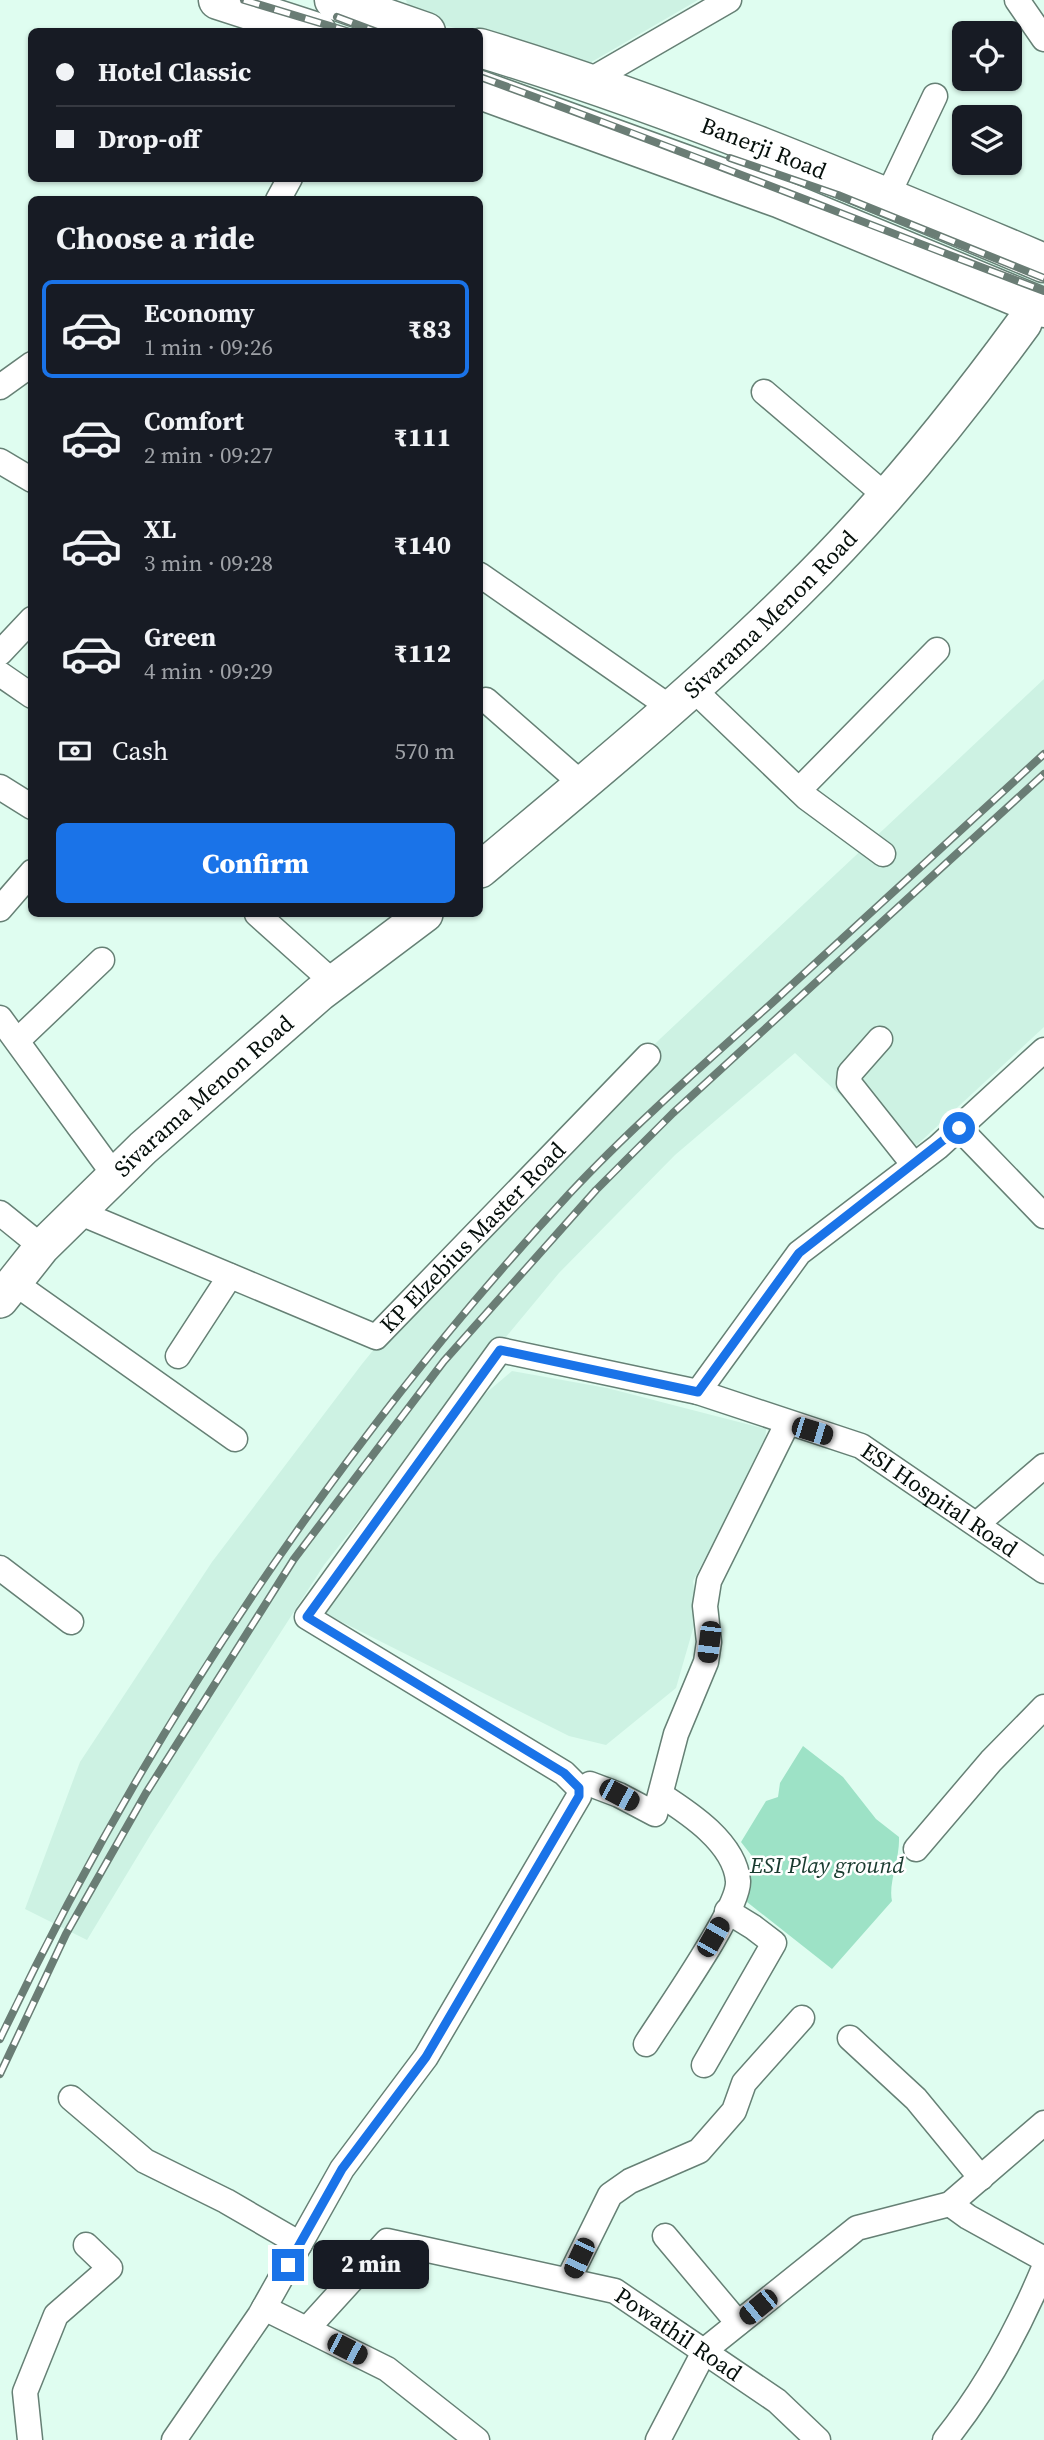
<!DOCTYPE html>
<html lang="en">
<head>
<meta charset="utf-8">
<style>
	body { margin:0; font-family:"Source Serif 4",serif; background:#242831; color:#f1f3f6; height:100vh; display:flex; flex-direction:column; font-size:26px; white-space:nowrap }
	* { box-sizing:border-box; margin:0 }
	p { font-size:23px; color:#9ea1a6 }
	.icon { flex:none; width:38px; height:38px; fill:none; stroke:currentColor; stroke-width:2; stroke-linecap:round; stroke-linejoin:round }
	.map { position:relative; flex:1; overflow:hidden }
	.panel { position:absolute; left:28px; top:196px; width:455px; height:721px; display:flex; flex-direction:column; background:#171b24; border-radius:10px; box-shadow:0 2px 5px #0004 }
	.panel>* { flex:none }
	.hud { position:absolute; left:28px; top:28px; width:455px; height:154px; border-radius:10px; box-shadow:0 2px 5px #0004; display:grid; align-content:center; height:154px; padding:0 28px; background:#171b24 }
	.fabs { position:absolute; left:952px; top:21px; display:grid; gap:14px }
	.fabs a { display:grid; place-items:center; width:70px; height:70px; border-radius:10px; background:#171b24; box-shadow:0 2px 5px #0004; font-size:35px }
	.end { position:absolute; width:32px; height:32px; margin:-16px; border:9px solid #1a73e8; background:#fff; box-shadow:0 0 0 4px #fff }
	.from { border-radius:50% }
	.bubble { position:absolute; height:49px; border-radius:10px; background:#171b24; box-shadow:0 2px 5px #0004; font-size:23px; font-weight:800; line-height:49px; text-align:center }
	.car { position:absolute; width:21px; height:42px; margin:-21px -10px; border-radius:9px; box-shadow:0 0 5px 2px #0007; background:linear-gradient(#222 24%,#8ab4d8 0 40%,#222 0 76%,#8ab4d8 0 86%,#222 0) }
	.hud b { display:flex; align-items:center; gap:24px; height:66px; font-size:26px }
	.hud b+b { border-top:2px solid #363941 }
	.hud i { width:18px; height:18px; background:#f1f3f6 }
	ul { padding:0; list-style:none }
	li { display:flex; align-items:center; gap:21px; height:98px; margin:0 14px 10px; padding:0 14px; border:4px solid transparent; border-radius:10px }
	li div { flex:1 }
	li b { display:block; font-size:26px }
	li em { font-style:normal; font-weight:800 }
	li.active { border-color:#1a73e8 }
	li>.icon { width:63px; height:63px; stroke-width:1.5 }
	h2 { padding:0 28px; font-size:32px; line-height:84px }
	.pay { display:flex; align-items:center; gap:18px; height:77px; padding:0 28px; font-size:26px }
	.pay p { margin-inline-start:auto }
	.primary-button { display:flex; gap:14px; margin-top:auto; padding:14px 28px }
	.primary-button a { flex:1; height:80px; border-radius:10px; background:#1a73e8; color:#fff; font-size:28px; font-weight:800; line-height:80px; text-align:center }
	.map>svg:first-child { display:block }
	.built { fill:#cdf2e3 }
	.green { fill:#9de2c6 }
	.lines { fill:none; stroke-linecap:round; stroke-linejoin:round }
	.street-casing { stroke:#668075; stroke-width:27 }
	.secondary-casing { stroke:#668075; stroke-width:38 }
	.primary-casing { stroke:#668075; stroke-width:41 }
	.street { stroke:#fff; stroke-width:24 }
	.secondary { stroke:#fff; stroke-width:35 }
	.primary { stroke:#fff; stroke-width:38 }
	.rail-casing { stroke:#6a7d75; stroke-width:8 }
	.rail { stroke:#fff; stroke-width:5; stroke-dasharray:16; stroke-linecap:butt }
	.route { stroke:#1a73e8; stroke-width:9 }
	.labels { text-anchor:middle; stroke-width:5; stroke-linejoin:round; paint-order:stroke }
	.street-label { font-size:23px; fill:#050f0b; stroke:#fff }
	.park-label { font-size:23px; font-style:italic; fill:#193b2f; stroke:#fff }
</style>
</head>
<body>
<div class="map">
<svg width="1044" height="2440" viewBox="0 0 1044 2440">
	<rect width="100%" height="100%" fill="#dffdf0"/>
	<path class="built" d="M406 0H698L588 64 480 32 467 31 412 17Z
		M1044 679V1027L905 1156 795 1053 675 1155 559 1273 456 1397 324 1565 151 1834 87 1940 25 1909 80 1762 212 1562 362 1364 484 1214 661 1038Z
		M512 1371 607 1388 766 1429 765 1444 735 1515 715 1539 693 1581 697 1615 676 1688 606 1745 569 1736 320 1611 473 1404Z"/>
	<path class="green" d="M803 1746 843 1777 876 1819 899 1837C900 1859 888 1883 892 1901L832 1969 747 1902 749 1878 759 1865 741 1842 766 1801 778 1797 780 1783Z"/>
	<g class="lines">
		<g class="street-casing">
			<g id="street">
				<path d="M1017 0 1044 39"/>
				<path d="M589 81 729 0"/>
				<path d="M887 197 935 96"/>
				<path d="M278 200 290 178"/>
				<path d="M0 387 32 364"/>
				<path d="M764 392 886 496"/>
				<path d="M0 461 32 480"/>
				<path d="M480 575 671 708"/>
				<path d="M0 653 32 619"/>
				<path d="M0 674 32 696"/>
				<path d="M692 688 807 798 883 854"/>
				<path d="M486 700 582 784"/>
				<path d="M0 787 32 807"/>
				<path d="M799 790 937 650"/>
				<path d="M0 909 32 872"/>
				<path d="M257 914 334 983"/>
				<path d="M0 1018 115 1176"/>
				<path d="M880 1039 850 1073 849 1083 914 1165"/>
				<path d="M18 1040 102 960"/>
				<path d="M959 1128 1044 1216"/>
				<path id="s1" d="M78 1212 376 1337 648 1056"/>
				<path d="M0 1213 42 1247"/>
				<path d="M16 1284 235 1439"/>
				<path d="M178 1356 230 1276"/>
				<path d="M698 1392 799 1253 938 1147 1044 1050"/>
				<path d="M978 1523 1044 1466"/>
				<path d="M0 1568 71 1622"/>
				<path d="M590 1784 619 1795 655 1814 676 1734 706 1662 709 1642 705 1606 709 1581 787 1424"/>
				<path d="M916 1849 991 1761 1044 1707"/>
				<path d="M850 2038 916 2099 981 2178"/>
				<path d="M646 2044C664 2015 740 1909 738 1881 735 1843 689 1813 661 1795"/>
				<path d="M704 2065 774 1943 753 1927 727 1911"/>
				<path d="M71 2098 145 2161 226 2201 300 2244"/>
				<path d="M950 2204 968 2217 1044 2259"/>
				<path d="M665 2236 738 2323"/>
				<path d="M568 2280 610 2195 630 2181 699 2151 734 2111 744 2083 802 2018"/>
				<path d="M264 2308 387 2369 477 2440"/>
				<path id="s2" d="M307 2329 387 2241 615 2291 777 2401 818 2440"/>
				<path d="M30 2440 25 2392 56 2315 110 2268 86 2245"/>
				<path id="s3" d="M174 2440 260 2315 342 2169 426 2057 579 1796V1788L564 1773 307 1617 500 1350 698 1392 861 1446 1044 1571"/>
				<path d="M658 2440 705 2350 857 2228 950 2204 1044 2123"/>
				<path d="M945 2440C987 2388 1018 2330 1044 2268"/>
			</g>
		</g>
		<g class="secondary-casing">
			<g id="secondary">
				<path id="s4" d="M480 870C586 781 695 692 794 594 879 511 954 419 1024 323"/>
				<path id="s5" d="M0 1300 42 1247 143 1148 320 993 425 914"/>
			</g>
		</g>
		<g class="primary-casing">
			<g id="primary">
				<path d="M218 0 317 32"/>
				<path d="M334 0 426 32"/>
				<path id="s6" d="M480 48C672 106 859 185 1044 263"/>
				<path d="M480 90 781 199 1044 308"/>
			</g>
		</g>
		<use href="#street" class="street"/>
		<use href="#secondary" class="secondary"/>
		<use href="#primary" class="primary"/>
		<g class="rail-casing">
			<path id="rail" d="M244 0 350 32
				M337 17 377 32
				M480 77C669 145 856 220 1044 291
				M730 158 838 195 1044 278
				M0 2039C146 1732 339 1443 570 1193 633 1126 703 1065 772 1003 863 920 953 837 1044 754
				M0 2074 66 1934 146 1793 294 1559 444 1361 596 1190 673 1113 1044 774"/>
		</g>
		<use href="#rail" class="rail"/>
	</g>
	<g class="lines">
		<path class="route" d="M288 2265 342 2169 426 2057 579 1796V1788L564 1773 307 1617 500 1350 698 1392 799 1253 959 1128"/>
	</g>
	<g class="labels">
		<g class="street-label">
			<text dy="8" stroke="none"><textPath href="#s6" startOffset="301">Banerji Road</textPath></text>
			<text dy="8" stroke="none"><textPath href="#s4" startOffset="387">Sivarama Menon Road</textPath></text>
			<text dy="8" stroke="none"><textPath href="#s5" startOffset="289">Sivarama Menon Road</textPath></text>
			<text dy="8" stroke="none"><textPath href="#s1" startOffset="462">KP Elzebius Master Road</textPath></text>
			<text dy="8" stroke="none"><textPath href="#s3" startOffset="1890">ESI Hospital Road</textPath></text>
			<text dy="8" stroke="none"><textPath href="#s2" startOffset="429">Powathil Road</textPath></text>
		</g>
		<g class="park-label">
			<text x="827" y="1873">ESI Play ground</text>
		</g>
	</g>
</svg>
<div class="fabs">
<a><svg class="icon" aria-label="locate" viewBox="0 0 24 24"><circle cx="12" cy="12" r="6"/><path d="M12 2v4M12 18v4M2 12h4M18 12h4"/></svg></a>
<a><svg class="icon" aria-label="layers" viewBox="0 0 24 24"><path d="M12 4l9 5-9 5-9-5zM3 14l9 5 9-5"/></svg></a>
</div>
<i class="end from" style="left:959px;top:1128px"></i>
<i class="end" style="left:288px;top:2265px"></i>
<div class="bubble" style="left:313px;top:2240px;width:116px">2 min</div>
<i class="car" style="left:812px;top:1431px;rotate:107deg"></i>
<i class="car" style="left:709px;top:1642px;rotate:187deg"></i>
<i class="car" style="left:619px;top:1795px;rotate:118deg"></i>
<i class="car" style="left:713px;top:1937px;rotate:30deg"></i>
<i class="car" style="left:579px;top:2258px;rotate:205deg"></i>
<i class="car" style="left:758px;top:2307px;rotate:231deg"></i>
<i class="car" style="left:347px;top:2349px;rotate:117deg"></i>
<div class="hud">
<b><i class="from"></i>Hotel Classic</b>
<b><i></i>Drop-off</b>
</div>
<section class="panel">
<h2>Choose a ride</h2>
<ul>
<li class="active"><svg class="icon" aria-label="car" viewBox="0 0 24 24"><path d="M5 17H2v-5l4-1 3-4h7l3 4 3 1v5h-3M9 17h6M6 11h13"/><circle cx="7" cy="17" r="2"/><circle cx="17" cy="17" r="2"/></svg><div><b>Economy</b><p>1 min · 09:26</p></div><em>₹83</em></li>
<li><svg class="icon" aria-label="car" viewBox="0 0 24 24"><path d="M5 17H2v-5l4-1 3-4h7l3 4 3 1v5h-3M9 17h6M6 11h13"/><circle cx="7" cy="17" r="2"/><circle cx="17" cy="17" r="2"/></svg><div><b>Comfort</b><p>2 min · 09:27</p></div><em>₹111</em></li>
<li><svg class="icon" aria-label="car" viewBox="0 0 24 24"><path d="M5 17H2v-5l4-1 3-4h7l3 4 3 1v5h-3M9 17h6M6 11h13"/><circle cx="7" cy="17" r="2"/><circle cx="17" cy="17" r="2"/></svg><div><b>XL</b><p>3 min · 09:28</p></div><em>₹140</em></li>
<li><svg class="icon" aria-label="car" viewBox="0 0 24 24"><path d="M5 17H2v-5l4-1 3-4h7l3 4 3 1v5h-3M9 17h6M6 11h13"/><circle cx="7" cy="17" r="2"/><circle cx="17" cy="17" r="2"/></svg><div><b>Green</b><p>4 min · 09:29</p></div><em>₹112</em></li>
</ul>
<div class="pay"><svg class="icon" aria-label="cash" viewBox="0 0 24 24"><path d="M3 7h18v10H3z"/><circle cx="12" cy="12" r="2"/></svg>Cash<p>570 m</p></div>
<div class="primary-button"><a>Confirm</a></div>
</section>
</div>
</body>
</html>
